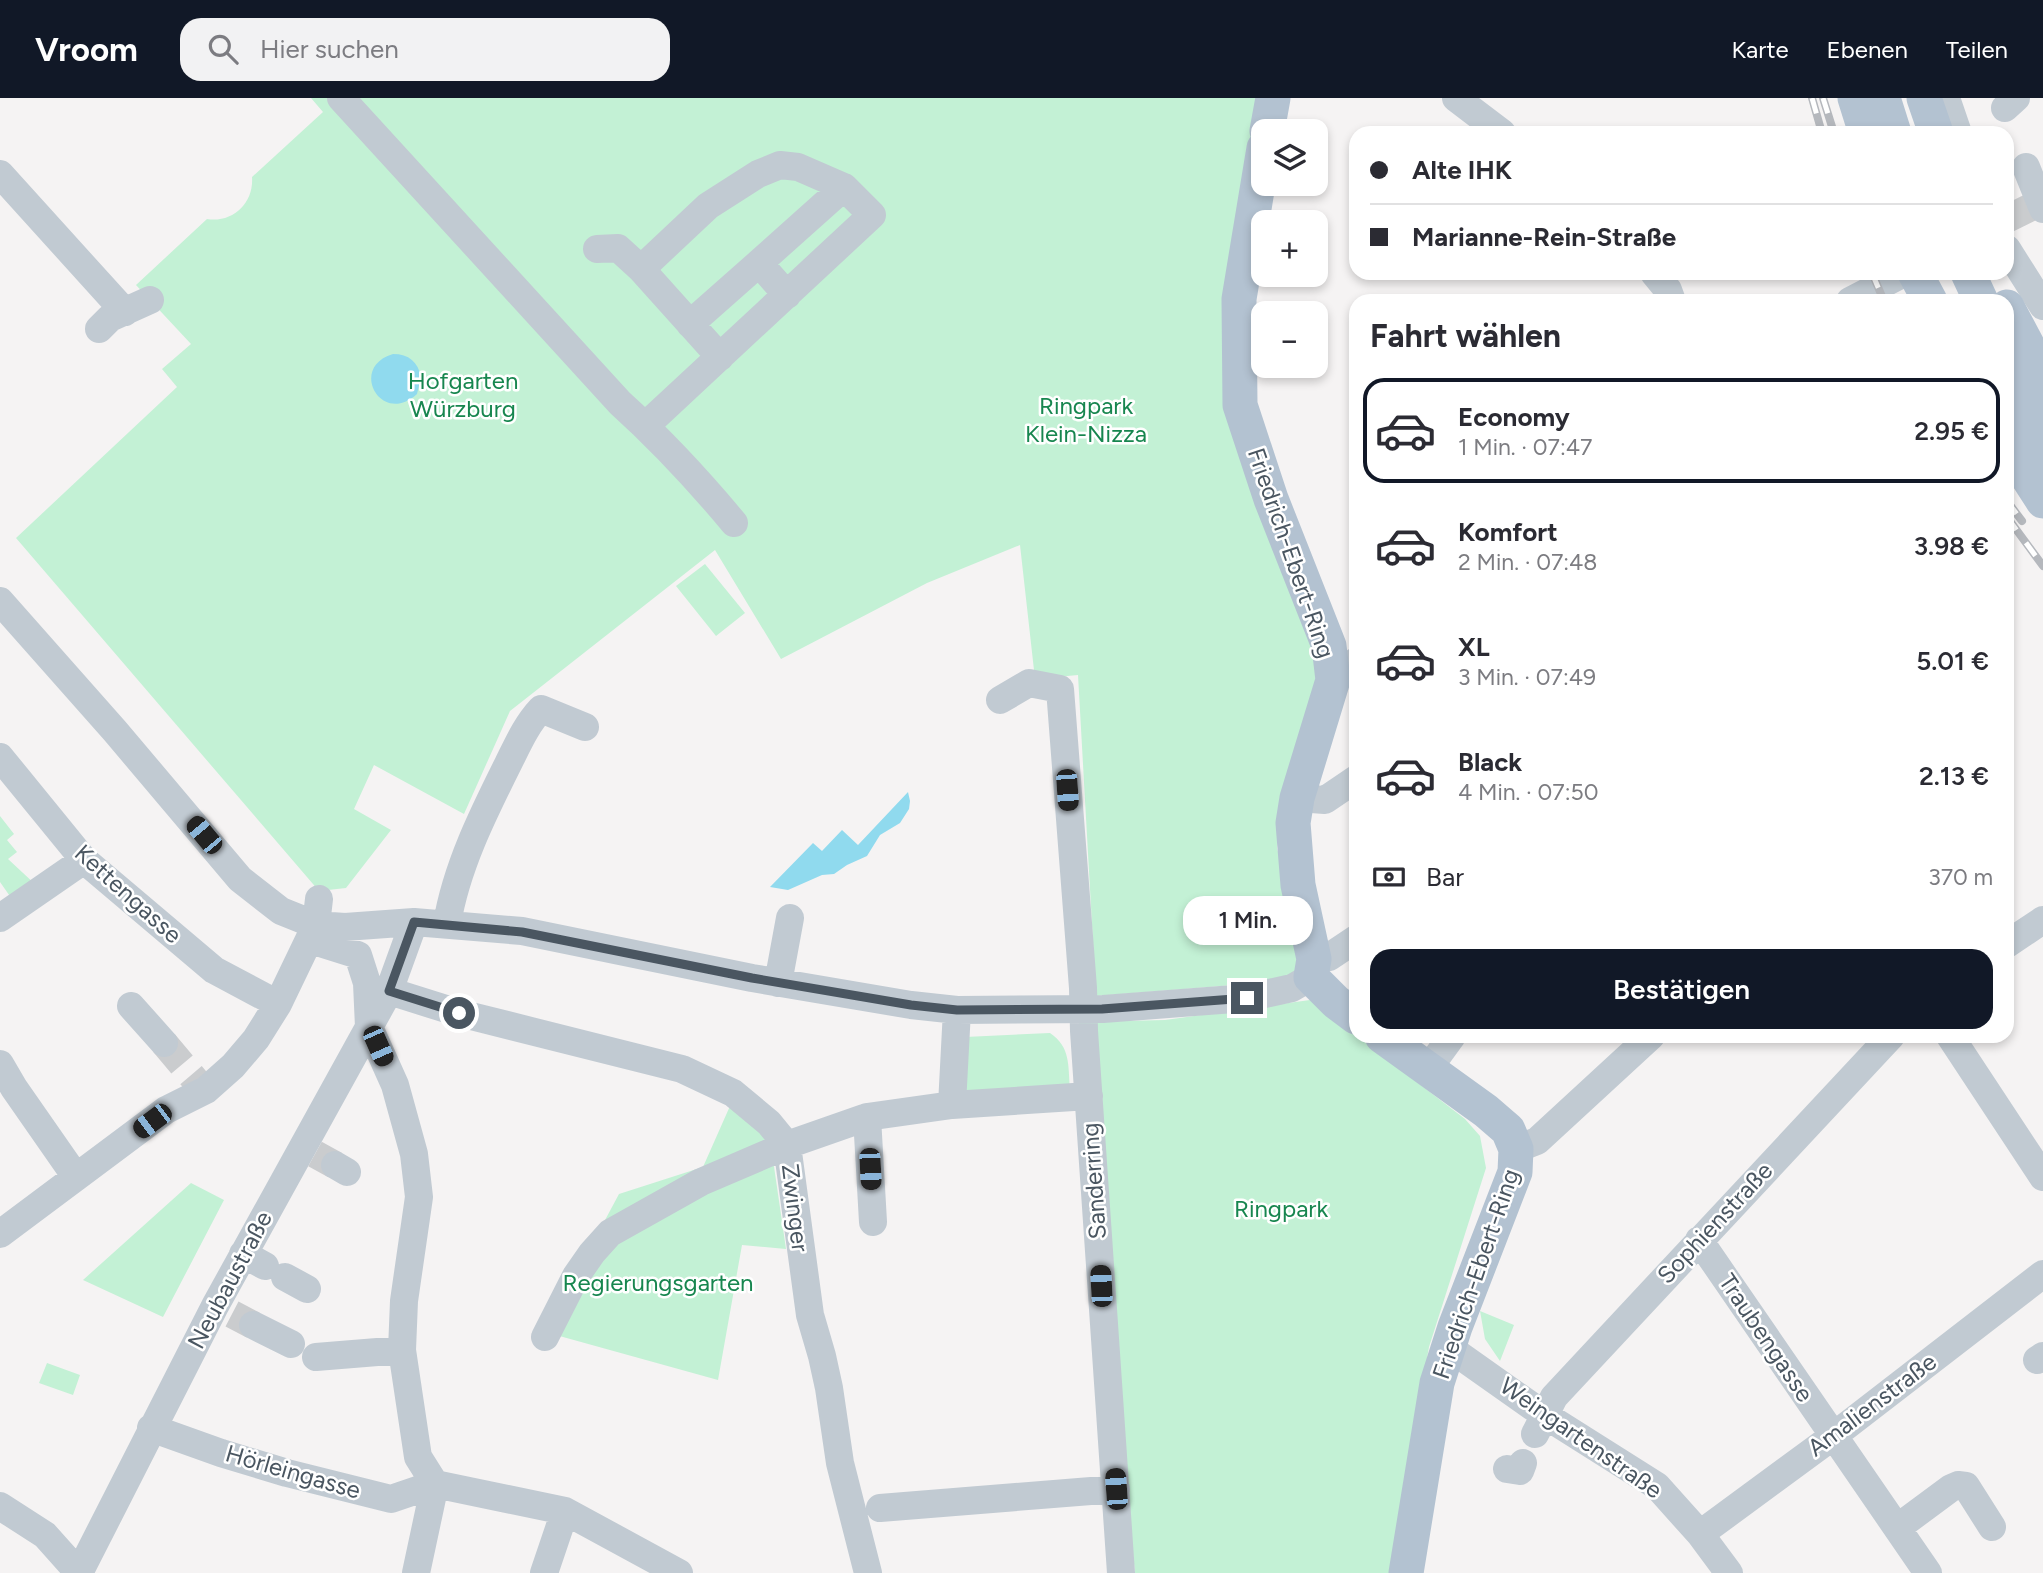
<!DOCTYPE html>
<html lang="de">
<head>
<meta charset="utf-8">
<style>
	body { margin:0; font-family:Figtree,sans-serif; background:#f2f2f3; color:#2b2b33; height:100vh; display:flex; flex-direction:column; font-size:26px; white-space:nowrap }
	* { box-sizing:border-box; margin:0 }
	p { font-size:23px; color:#7c7c81 }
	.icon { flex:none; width:38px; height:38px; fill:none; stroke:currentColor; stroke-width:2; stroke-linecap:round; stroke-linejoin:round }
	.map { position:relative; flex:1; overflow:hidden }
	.drawer { position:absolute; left:1349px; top:196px; width:665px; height:749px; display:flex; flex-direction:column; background:#fff; border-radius:21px; box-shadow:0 4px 10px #0003 }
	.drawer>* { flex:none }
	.guide { position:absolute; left:1349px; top:28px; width:665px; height:154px; border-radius:21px; box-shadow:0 4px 10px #0003; display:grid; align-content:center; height:154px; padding:0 21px; background:#fff }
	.controls { position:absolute; left:1251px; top:21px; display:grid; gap:14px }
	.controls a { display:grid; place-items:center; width:77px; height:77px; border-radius:14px; background:#fff; box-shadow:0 4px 10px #0003; font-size:35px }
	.end { position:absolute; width:32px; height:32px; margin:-16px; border:9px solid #4a5661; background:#fff; box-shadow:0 0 0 4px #fff }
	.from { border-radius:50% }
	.bubble { position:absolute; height:49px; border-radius:21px; background:#fff; box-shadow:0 4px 10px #0003; font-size:23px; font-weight:600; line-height:49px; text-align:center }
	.car { position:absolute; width:21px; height:42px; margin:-21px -10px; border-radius:9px; box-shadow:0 0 5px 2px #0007; background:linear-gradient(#222 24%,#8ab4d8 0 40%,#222 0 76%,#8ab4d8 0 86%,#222 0) }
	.guide b { display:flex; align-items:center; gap:24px; height:66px; font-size:26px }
	.guide b+b { border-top:2px solid #e1e1e2 }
	.guide i { width:18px; height:18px; background:#2b2b33 }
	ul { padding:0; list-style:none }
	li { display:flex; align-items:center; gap:21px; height:105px; margin:0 14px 10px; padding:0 7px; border:4px solid transparent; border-radius:21px }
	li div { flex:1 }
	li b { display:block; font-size:26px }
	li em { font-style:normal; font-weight:600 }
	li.active { border-color:#111827 }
	li>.icon { width:63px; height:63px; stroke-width:1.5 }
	h2 { padding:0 21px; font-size:32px; line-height:84px }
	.pay { display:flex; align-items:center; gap:18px; height:77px; padding:0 21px; font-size:26px }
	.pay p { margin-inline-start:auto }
	.action { display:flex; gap:14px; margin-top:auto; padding:14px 21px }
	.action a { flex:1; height:80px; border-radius:21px; background:#111827; color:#fff; font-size:28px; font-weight:600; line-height:80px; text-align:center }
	header { display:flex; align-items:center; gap:42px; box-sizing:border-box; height:98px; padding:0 35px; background:#111827; color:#fff }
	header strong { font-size:33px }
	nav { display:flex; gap:38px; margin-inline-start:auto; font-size:24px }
	.search { width:490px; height:63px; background:#f2f2f3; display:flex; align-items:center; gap:18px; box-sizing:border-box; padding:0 24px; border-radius:21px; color:#7c7c81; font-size:26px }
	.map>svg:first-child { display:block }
	.green { fill:#c3f1d5 }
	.water { fill:#90daee }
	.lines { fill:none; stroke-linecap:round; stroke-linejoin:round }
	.minor-tunnel { stroke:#caccce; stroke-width:28; stroke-dasharray:28 14; stroke-linecap:butt }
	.minor { stroke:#c1cad2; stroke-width:28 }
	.major { stroke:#b3c2d1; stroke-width:35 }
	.rail-casing { stroke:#b5b8bd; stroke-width:8 }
	.rail { stroke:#fff; stroke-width:5; stroke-dasharray:16; stroke-linecap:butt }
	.route { stroke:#4a5661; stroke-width:9 }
	.labels { text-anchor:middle; stroke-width:5; stroke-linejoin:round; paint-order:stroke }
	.park-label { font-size:24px; fill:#17864f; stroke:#fff }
	.street-label { font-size:24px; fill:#4a5661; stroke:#fff }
</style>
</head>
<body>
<header>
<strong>Vroom</strong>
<div class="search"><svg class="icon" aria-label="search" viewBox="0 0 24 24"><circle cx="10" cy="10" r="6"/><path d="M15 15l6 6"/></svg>Hier suchen</div>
<nav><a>Karte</a><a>Ebenen</a><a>Teilen</a></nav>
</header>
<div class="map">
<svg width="2043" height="1475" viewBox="0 0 2043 1475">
	<rect width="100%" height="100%" fill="#f5f3f3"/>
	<path class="green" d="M311 0H1270L1229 196 1319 558V584L1284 697 1277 750 1310 881 1096 898 1078 577 1035 581 1020 447 927 485 781 561 715 452 510 613 464 716 374 667 354 711 391 732 346 790 319 793 16 440 177 289 162 271 191 246 136 187 207 121C233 125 254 105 252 79L323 14Z
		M705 466 745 515 716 538 676 488Z
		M0 718 14 736 7 742 17 754 8 761 37 788 14 804 0 784Z
		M1310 902 1465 1021 1480 1038 1486 1070 1429 1249 1389 1475H1135L1079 924 1165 922Z
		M1050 935C1071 949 1068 968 1070 991L964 999 965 939Z
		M730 1008 770 1041 786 1151 742 1147 718 1282 545 1234 619 1096 703 1069Z
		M191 1085 224 1102 163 1219 83 1182Z
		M1480 1213 1514 1227 1500 1263 1485 1241Z
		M47 1265 80 1277 73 1297 39 1285Z"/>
	<path class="water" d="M393 256C409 256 418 264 421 279L417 296C381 329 348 269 393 256Z
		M908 694 910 703 909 711 900 725 880 737 867 758 847 767 834 776 822 777 788 792 770 789 813 745 822 753 842 732 858 747Z"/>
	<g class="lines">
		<path class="minor-tunnel" d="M2007 121 2043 103
			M164 945 196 983
			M315 1056 335 1067
			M232 1216 253 1227"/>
		<path class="minor" d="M341 0 620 305C661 342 699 383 734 425
			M1456 0 1502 35
			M1946 0 1958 35
			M2005 10 2016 0
			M2026 69 2043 111
			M0 76 125 214
			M597 151 618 150 641 171
			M2007 151 2043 208
			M759 165 844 89
			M1654 175 1668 192 1672 203
			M1850 203 1904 175
			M690 226 759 165 787 197
			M99 231 110 220 150 202
			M646 327 656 318C728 251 800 184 872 117L844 89 798 69 780 67 758 76 708 108 641 171 720 259
			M0 503 115 633 240 781 281 813 316 827 345 829 414 824 522 833 752 880 911 907 957 912 1103 911 1247 900 1292 890 1311 879
			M1333 582 1356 563
			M1000 602 1029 585 1060 591 1083 890 1084 933 1121 1475
			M0 659 84 762 214 872 278 906
			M1297 700 1325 702 1356 681
			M319 801 316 827 323 846 358 857 367 885 369 929 395 987 414 1056 419 1099 404 1203 402 1252 418 1359 435 1386
			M0 820 84 762
			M447 826C456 770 483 716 508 666 518 646 526 627 541 611L585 629
			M2007 846 2043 822
			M1314 861 1329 859 1356 841
			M778 885 790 820
			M389 893 459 915 682 971 733 995 769 1025 787 1047 810 1217 822 1258 829 1290 840 1365 868 1475
			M131 908 164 945
			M1950 938 2043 1079
			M0 966 14 990 76 1079
			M1428 971 1452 938
			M952 1007 957 912
			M867 1019 873 1124
			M1516 1051 1537 1043 1651 938
			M335 1067 347 1074
			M0 1136 166 1012 206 992 233 968 256 941 278 906 316 827
			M1699 1142 1928 1475
			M243 1156 265 1168
			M285 1179 307 1191
			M253 1227 291 1246
			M545 1239 576 1178 592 1155 610 1135 701 1084 787 1047 867 1019 952 1007 1089 998
			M1448 1249 1543 1316 1657 1388 1700 1436 1729 1475
			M316 1259 402 1252
			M2037 1262 2043 1258
			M151 1330 221 1355 287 1375 391 1401 435 1386
			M1535 1336 1554 1299 1891 938
			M1507 1371 1520 1373 1523 1365
			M435 1386 565 1413 679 1475
			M0 1408 45 1437 79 1475
			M880 1410 1116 1391
			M1897 1430 1951 1390 1958 1387 1966 1388 1992 1429
			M1700 1436 1832 1339 2043 1176
			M79 1475 215 1208 389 893 414 824
			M416 1475 435 1386
			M544 1475 565 1413"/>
		<path class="major" d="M1855 0 1866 35
			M1883 0 1894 35
			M1924 0 1936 35
			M1267 33 1273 0
			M1264 50 1239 201 1240 307 1271 401 1329 548 1333 582 1297 700 1293 725 1298 787 1314 861 1311 879 1336 904 1356 919
			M1915 175 1930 203
			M1968 175 1981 203
			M2007 209 2043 277
			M2007 256 2043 321
			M2012 303 2043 356
			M2007 347 2043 403
			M1382 938 1486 1013 1508 1032 1516 1051 1515 1074 1455 1229 1437 1285 1406 1475"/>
		<g class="rail-casing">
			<path id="rail" d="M1812 0 1822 35
				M1823 0 1834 35
				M1872 175 1884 203
				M2007 403 2022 423
				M2007 419 2043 468"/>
		</g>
		<use href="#rail" class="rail"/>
	</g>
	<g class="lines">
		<path class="route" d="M459 915 389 893 414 824 522 834 752 880 911 907 957 912 1102 911 1247 900"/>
	</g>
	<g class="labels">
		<g class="park-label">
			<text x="463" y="291">Hofgarten<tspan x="463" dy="28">Würzburg</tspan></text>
			<text x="1086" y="316">Ringpark<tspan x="1086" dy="28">Klein-Nizza</tspan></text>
			<text x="1281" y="1119">Ringpark</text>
			<text x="658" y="1193">Regierungsgarten</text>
		</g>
		<g class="street-label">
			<text transform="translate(1291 455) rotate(71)" y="8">Friedrich-Ebert-Ring</text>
			<text transform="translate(128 796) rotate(42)" y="8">Kettengasse</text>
			<text transform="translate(1094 1083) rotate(-94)" y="8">Sanderring</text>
			<text transform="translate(795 1110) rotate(83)" y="8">Zwinger</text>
			<text transform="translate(1715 1125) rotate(-47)" y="8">Sophienstraße</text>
			<text transform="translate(1476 1176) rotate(-71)" y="8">Friedrich-Ebert-Ring</text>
			<text transform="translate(230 1182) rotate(-62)" y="8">Neubaustraße</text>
			<text transform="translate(1766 1240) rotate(56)" y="8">Traubengasse</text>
			<text transform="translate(1872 1307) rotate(-37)" y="8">Amalienstraße</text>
			<text transform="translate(1581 1340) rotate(35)" y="8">Weingartenstraße</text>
			<text transform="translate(293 1374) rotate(16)" y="8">Hörleingasse</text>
		</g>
	</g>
</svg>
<div class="controls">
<a><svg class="icon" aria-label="layers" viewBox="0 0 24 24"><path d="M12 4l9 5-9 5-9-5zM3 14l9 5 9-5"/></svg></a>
<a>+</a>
<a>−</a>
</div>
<i class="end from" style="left:459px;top:915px"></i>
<i class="end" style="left:1247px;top:900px"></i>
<div class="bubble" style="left:1183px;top:798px;width:130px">1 Min.</div>
<i class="car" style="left:1067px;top:692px;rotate:176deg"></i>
<i class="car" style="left:204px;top:737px;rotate:320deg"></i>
<i class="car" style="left:378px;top:948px;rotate:156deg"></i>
<i class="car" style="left:152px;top:1023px;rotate:233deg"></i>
<i class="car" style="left:870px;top:1071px;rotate:177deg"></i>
<i class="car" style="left:1101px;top:1188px;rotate:357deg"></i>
<i class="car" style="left:1116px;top:1391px;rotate:356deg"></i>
<div class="guide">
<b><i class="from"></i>Alte IHK</b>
<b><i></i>Marianne-Rein-Straße</b>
</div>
<section class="drawer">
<h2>Fahrt wählen</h2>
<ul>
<li class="active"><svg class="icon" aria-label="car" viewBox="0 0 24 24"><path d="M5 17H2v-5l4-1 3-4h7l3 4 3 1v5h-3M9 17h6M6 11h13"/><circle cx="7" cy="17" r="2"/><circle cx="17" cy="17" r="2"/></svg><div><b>Economy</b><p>1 Min. · 07:47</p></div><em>2.95 €</em></li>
<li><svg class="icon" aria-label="car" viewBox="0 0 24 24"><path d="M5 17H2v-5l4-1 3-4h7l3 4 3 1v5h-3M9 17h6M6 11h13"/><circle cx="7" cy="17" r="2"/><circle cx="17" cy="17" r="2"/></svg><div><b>Komfort</b><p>2 Min. · 07:48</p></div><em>3.98 €</em></li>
<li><svg class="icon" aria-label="car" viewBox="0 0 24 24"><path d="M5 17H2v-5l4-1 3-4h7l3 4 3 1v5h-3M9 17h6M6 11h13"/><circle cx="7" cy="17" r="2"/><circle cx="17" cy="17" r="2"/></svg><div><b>XL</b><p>3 Min. · 07:49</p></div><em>5.01 €</em></li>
<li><svg class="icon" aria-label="car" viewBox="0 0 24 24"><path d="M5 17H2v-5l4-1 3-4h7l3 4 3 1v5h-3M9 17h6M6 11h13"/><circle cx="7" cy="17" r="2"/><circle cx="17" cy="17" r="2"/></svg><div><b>Black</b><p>4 Min. · 07:50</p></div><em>2.13 €</em></li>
</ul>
<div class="pay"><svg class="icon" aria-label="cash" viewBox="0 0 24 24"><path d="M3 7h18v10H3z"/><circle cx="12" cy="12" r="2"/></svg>Bar<p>370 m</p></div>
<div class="action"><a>Bestätigen</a></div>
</section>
</div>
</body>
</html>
